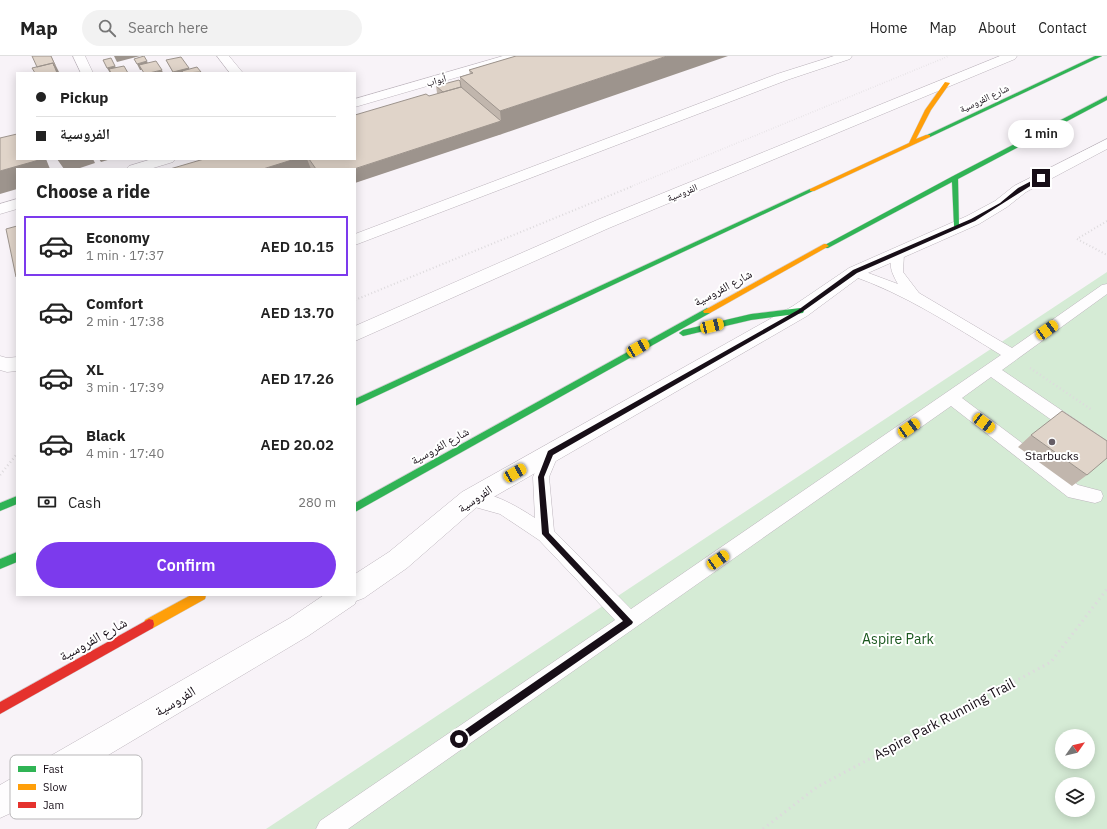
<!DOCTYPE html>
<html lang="en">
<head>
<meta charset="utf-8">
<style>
	body { margin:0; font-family:"IBM Plex Sans","Noto Naskh Arabic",sans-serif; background:#f2f2f2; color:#222; height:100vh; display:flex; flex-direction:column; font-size:15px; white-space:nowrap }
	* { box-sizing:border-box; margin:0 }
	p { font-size:13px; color:#767676 }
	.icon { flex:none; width:22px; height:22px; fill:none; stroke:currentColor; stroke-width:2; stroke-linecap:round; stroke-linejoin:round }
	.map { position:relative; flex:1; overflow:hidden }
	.sheet { position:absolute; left:16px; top:112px; width:340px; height:428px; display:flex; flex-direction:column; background:#fff; border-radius:0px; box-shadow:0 2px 10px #0003 }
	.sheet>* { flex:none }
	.top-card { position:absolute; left:16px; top:16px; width:340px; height:88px; border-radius:0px; box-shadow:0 2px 10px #0003; display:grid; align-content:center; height:88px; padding:0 20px; background:#fff }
	.needle { width:26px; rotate:56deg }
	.fabs { position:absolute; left:1055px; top:673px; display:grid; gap:8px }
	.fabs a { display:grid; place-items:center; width:40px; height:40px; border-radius:50%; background:#fff; box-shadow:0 2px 10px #0003; font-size:20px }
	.end { position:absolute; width:18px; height:18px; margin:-9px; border:5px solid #170e17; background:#fff; box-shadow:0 0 0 2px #fff }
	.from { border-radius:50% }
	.bubble { position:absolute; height:28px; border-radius:14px; background:#fff; box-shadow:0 2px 10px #0003; font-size:13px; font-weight:600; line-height:28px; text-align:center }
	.car { position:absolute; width:12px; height:24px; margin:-12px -6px; border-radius:5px; box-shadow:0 0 3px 1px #0007; background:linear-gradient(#f5c518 24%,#345 0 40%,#f5c518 0 76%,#345 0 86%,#f5c518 0) }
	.top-card b { display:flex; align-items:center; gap:14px; height:38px; font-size:15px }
	.top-card b+b { border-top:1px solid #e0e0e0 }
	.top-card i { width:10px; height:10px; background:#222 }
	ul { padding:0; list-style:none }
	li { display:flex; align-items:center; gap:12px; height:60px; margin:0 8px 6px; padding:0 12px; border:2px solid transparent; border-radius:0px }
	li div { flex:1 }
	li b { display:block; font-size:15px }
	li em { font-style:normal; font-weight:600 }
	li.current { border-color:#7c3aed }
	li>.icon { width:36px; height:36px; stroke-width:1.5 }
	h2 { padding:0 20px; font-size:18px; line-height:48px }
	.pay { display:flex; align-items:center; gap:10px; height:44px; padding:0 20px; font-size:15px }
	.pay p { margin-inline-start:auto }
	.action { display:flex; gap:8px; margin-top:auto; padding:8px 20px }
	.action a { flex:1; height:46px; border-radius:24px; background:#7c3aed; color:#fff; font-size:16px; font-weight:600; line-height:46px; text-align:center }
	header { display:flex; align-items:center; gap:24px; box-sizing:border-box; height:56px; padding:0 20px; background:#fff; border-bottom:1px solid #e0e0e0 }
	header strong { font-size:19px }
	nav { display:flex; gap:22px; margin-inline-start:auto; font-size:14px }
	.search { width:280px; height:36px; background:#f2f2f2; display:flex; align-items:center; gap:10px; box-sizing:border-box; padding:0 14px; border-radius:22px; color:#767676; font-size:15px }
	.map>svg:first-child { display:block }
	.green { fill:#d5ebd5; fill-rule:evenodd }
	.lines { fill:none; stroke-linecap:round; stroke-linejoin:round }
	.lane-casing { stroke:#bdb5bd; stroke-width:1 }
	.street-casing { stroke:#bdb5bd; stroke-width:1 }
	.fast-casing { stroke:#d3d0d3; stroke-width:1 }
	.slow-casing { stroke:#d3d0d3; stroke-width:1 }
	.jam-casing { stroke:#d3d0d3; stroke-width:1 }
	.path-far3 { stroke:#dddadd; stroke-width:1.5; stroke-dasharray:0.5 2; stroke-linecap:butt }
	.path-far2 { stroke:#dddadd; stroke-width:2; stroke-dasharray:1 2.5; stroke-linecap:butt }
	.path-far1 { stroke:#dddadd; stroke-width:2.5; stroke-dasharray:1 3; stroke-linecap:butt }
	.path { stroke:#dddadd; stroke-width:3; stroke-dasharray:1.5 4; stroke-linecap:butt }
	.lane { fill:#fefdfe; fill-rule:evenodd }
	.street { fill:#fefdfe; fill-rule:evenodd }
	.fast { fill:#30b455; fill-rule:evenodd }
	.slow { fill:#ff9f0a; fill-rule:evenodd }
	.jam { fill:#e5322d; fill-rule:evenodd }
	.wall { fill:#c1b6ad }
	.shaded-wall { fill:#9d948d }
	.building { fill:#e0d4c9; stroke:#9d948d }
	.route { fill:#170e17 }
	.poi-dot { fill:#665e66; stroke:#fff; stroke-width:1.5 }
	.labels { text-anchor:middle; stroke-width:4; stroke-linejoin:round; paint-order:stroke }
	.far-street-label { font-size:10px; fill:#170e17; stroke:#fff }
	.street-label { font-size:12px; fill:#170e17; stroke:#fff }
	.poi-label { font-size:12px; fill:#170e17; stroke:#fff }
	.near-street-label { font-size:14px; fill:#170e17; stroke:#fff }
	.near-park-label { font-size:14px; fill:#1a571e; stroke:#fff }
	.key { fill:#fff; stroke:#b9b7b9; stroke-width:1 }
	.key-label { font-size:11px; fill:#170e17 }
</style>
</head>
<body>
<header>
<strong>Map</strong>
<div class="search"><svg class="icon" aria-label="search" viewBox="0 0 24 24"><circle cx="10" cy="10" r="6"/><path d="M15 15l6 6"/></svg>Search here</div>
<nav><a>Home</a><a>Map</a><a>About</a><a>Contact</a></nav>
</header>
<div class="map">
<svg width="1107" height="773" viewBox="0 0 1107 773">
	<rect width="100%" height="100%" fill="#f8f3f8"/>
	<path class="green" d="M1107 216V773H266ZM1062 680H1088V706H1062ZM1062 728H1088V754H1062Z"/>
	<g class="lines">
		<g class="lane-casing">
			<path id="lane" d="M898 194 902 195 904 198 903 216 919 237 1012 292 1102 229 1107 228V238L1002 314 1107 385V401L1101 399 991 321 962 342 1078 429 1101 435 1103 440 1101 445 1095 447 1068 441 951 350 348 773H316L320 765 615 564 539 484 500 458 464 448 461 443 464 438C484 430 518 451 535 462L533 421 545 392 551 390 557 392 559 397 549 421 554 475 631 553 1001 299C952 269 905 238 850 219L849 216 850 213 855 212 898 228C892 218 887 207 894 195Z"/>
		</g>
		<g class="street-casing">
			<path id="street" d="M73 0H85L93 17H81Z
				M217 0H229L243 17H230Z
				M503 0H522L520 3 355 51V43Z
				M834 0H852L850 3 787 24 355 189V178L777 18Z
				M1000 0H1017L1015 3 609 172 355 285V270L597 164Z
				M1107 83V93L1026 136 1007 151 979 168 861 220 807 260 478 450 407 512 364 542 356 545 355 548 308 580 11 757 0 762V729L290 562 324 539H355V518L389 496 462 436 793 250 849 212 967 160 995 145 1014 130Z
				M152 103H175L173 106 150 113H126L129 110Z
				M17 143V153L0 158V148Z
				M0 300 7 302 17 301V315L7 316 0 314Z"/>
		</g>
		<g class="fast-casing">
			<path id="fast" d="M1095 0H1102L930 81 925 80Z
				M1107 40V44L958 123 959 171 957 172 954 170 952 126 828 192H826L823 190 953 120Z
				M810 133 815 134 355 350V343Z
				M707 252 711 255 710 257 355 456V447Z
				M800 252 804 255 803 257 751 264 683 280 679 277 683 274 751 258Z
				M17 440V448L0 455V447Z
				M17 496V506L0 513V503Z"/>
		</g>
		<g class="slow-casing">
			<path id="slow" d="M945 26 950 27 931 54 916 83 926 79H930V81L814 135H810V133L909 87 925 54Z
				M824 188H826L829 190 710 257H704L703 255Z
				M191 539H206L205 543 153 572 149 573 145 572 144 568 145 564Z"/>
		</g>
		<g class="jam-casing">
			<path id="jam" d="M149 563 153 564 154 568 153 572 0 658V646Z"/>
		</g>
		<path class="path-far3" d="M630 131 949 0"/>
		<path class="path-far2" d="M1107 165 1077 183 1107 199
			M355 244 633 130"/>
		<path class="path-far1" d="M1030 312 1092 354
			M0 419 17 398"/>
		<path class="path" d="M763 773 817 731 1051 606 1107 533"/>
		<use href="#lane" class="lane"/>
		<use href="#street" class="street"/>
		<use href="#fast" class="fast"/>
		<use href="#slow" class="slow"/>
		<use href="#jam" class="jam"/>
	</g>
	<path class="wall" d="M516 0 502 78 355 113H311L204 103H355L429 40 438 38 437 37 436 30 460 25V21L470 18 469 14Z
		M166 4 189 13 201 17H173Z
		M1031 379 1087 419 1072 430 1018 391Z"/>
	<path class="shaded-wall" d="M51 0 59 16H58L59 17H54Z
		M114 0H140L117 6Z
		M667 0H728L502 78 355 127V113L501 65 500 55Z
		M147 5 150 12 139 9 142 14H140L137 8Z
		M115 10 119 16 110 17 107 12Z
		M189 12 191 17 182 15 183 17H174L173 16Z
		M162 14 163 17H149Z
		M39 103H46L50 113H17V133L0 138V115Z
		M57 103H93L95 107 77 113H64Z
		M99 103H111L101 106Z
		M295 103H307L311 113H263Z"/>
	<path class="building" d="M32 0H51L55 9 54 10 53 7 37 11Z
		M144 0 147 5 137 8 134 3Z
		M516 0H667L500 55 460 21 473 17 469 14Z
		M181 1 189 12 173 16 166 4Z
		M111 2 115 10 107 12 103 4Z
		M156 5 162 14 149 17H144L139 9Z
		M53 7 57 17H35L32 12Z
		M124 10 128 17H111L109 13Z
		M197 11 201 16 184 17 182 15Z
		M459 24 460 25 461 31 443 36 436 30Z
		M461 31 501 65 354 113H316L309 103H355V59L426 38 429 40Z
		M17 78V103H39V104L0 115V82Z
		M204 103H295L263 113H170Z
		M17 170V221H16L6 173Z
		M1062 355 1107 385V402L1087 419 1031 379Z"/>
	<path class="route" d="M1039 121 1043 122 975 165 857 217 802 256 553 399 544 421 549 477 633 566 632 568 462 686H456V680L623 565 542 478 538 421 548 395 798 254 853 214 971 163 1000 147 1018 132Z"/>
	<circle class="poi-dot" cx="1052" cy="386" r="4"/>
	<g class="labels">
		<g class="far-street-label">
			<text transform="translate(436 24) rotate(-16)" y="4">أبواب</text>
			<text transform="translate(984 42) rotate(-25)" y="4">شارع الفروسية</text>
			<text transform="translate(682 136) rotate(-22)" y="4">الفروسية</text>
		</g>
		<g class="street-label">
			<text transform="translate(723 232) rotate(-28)" y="4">شارع الفروسية</text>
			<text transform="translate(440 390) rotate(-29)" y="4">شارع الفروسية</text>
			<text transform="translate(475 443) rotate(-34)" y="4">الفروسية</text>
		</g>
		<g class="poi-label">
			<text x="1052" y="404">Starbucks</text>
		</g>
		<g class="near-street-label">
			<text transform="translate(93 583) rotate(-29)" y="5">شارع الفروسية</text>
			<text transform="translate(175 645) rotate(-31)" y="5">الفروسية</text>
			<text transform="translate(944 663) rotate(-28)" y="5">Aspire Park Running Trail</text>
		</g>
		<g class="near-park-label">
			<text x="898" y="588">Aspire Park</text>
		</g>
	</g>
	<rect x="10" y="699" width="132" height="64" rx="6" class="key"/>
	<rect x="18" y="710" width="18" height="6" fill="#30b455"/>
	<rect x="18" y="728" width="18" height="6" fill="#ff9f0a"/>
	<rect x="18" y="746" width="18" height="6" fill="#e5322d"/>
	<g class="key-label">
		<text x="43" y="717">Fast</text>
		<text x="43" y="735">Slow</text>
		<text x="43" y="753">Jam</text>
	</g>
</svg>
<div class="fabs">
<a><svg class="needle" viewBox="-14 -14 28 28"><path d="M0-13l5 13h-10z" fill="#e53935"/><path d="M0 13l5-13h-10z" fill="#767676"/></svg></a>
<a><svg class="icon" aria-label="layers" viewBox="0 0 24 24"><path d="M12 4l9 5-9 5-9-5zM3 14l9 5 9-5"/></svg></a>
</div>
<i class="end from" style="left:459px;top:683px"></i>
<i class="end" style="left:1041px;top:122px"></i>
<div class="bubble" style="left:1008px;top:64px;width:66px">1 min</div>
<i class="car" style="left:712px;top:270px;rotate:76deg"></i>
<i class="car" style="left:1047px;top:274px;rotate:55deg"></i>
<i class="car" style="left:638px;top:292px;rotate:60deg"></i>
<i class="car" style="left:984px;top:367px;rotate:127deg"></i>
<i class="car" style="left:909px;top:372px;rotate:55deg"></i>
<i class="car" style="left:515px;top:417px;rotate:60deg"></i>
<i class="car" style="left:718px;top:504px;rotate:55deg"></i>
<div class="top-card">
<b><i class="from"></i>Pickup</b>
<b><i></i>الفروسية</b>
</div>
<section class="sheet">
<h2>Choose a ride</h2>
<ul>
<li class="current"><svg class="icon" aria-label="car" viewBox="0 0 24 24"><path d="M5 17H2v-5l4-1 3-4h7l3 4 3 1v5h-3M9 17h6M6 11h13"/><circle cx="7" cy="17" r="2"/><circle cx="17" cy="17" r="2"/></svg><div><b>Economy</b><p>1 min · 17:37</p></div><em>AED 10.15</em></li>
<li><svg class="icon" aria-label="car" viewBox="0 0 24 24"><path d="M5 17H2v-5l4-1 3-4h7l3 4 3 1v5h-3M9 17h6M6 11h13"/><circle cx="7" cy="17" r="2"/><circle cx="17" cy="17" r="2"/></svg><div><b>Comfort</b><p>2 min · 17:38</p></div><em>AED 13.70</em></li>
<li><svg class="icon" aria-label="car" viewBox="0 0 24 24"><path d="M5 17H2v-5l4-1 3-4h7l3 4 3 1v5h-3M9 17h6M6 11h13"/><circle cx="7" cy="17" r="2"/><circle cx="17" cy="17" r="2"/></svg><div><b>XL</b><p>3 min · 17:39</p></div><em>AED 17.26</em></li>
<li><svg class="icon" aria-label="car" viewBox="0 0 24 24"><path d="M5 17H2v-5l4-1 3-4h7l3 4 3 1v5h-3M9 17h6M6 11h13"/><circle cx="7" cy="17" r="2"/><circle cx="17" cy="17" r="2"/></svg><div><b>Black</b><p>4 min · 17:40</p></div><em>AED 20.02</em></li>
</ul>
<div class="pay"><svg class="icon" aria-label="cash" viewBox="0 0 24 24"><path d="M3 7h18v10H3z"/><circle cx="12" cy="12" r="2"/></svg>Cash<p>280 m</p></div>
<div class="action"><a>Confirm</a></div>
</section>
</div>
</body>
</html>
